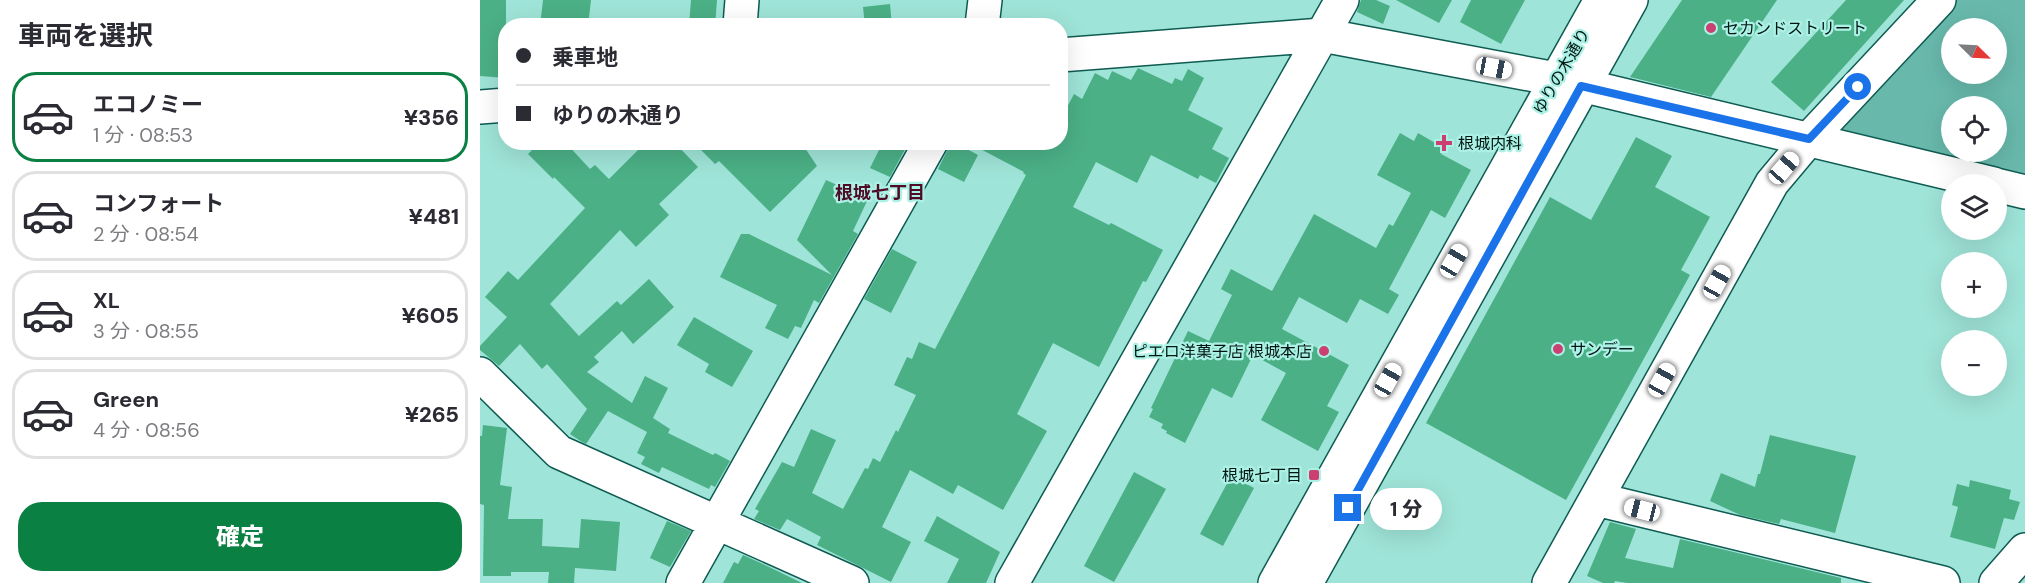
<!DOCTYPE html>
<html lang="ja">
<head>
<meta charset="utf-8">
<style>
	body { margin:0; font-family:"DM Sans","Noto Sans JP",sans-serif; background:#f7f7f7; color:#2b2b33; height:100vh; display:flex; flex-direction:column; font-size:22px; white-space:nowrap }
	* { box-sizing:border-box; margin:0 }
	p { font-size:20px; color:#7c7c81 }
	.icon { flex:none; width:33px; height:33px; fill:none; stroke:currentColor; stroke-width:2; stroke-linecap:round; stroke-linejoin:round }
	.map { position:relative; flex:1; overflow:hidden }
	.drawer { display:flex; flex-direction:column; background:#fff; width:480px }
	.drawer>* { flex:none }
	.banner { position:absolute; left:18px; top:18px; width:570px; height:132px; border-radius:24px; box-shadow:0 6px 24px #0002; display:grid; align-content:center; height:132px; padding:0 18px; background:#fff }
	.needle { width:39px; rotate:114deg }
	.buttons { position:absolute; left:1461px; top:18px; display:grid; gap:12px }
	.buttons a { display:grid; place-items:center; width:66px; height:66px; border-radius:50%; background:#fff; box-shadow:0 6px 24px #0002; font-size:30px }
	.end { position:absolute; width:27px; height:27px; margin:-14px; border:8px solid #1a73e8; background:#fff; box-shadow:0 0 0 3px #fff }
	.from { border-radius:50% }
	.bubble { position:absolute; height:42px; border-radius:21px; background:#fff; box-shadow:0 6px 24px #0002; font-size:20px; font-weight:800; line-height:42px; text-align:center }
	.car { position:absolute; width:18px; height:36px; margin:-18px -9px; border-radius:8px; box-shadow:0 0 4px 2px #0007; background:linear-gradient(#fff 24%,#345 0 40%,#fff 0 76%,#345 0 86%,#fff 0) }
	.banner b { display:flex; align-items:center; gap:21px; height:57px; font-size:22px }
	.banner b+b { border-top:2px solid #e1e1e2 }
	.banner i { width:15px; height:15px; background:#2b2b33 }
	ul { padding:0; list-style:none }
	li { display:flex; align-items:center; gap:18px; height:90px; margin:0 12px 9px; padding:0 6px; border:3px solid #e1e1e2; border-radius:24px }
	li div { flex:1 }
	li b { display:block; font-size:22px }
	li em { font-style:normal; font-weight:800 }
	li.selected { border-color:#0b8043 }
	li>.icon { width:54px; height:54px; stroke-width:1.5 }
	h2 { padding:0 18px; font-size:27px; line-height:72px }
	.button { display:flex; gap:12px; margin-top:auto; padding:12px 18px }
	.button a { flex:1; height:69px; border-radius:24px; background:#0b8043; color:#fff; font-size:24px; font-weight:800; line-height:69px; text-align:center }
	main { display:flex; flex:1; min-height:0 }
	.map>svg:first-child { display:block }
	.green { fill:#68b9ac; fill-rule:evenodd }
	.building { fill:#4bb086 }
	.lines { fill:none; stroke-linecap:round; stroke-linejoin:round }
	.minor-casing { stroke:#0e5b52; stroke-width:36 }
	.minor { stroke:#fff; stroke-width:33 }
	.route { stroke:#1a73e8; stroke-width:8 }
	.poi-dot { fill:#cc3f71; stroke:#acf1e5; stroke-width:2 }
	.labels { text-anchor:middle; stroke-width:4.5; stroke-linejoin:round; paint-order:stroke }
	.poi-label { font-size:16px; fill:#001613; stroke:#acf1e5; text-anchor:start }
	.street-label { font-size:16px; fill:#001613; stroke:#acf1e5 }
	.neighbourhood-label { font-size:18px; font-weight:bold; fill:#4f0b25; stroke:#acf1e5 }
</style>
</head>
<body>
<main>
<section class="drawer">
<h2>車両を選択</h2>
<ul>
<li class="selected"><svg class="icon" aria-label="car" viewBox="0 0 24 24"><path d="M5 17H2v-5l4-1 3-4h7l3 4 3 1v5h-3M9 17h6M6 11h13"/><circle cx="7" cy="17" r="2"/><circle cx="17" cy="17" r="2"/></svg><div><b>エコノミー</b><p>1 分 · 08:53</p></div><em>¥356</em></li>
<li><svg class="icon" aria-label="car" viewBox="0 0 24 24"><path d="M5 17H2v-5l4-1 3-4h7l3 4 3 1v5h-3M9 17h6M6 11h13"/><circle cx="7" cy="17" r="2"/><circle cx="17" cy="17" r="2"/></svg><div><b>コンフォート</b><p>2 分 · 08:54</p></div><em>¥481</em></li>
<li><svg class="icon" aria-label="car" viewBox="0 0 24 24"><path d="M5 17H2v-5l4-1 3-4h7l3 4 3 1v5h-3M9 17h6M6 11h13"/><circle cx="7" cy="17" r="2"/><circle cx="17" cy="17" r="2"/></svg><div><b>XL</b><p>3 分 · 08:55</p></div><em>¥605</em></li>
<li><svg class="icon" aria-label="car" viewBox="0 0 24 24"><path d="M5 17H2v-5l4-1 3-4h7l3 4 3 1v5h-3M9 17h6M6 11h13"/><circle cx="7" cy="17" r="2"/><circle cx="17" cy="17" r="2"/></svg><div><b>Green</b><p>4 分 · 08:56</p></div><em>¥265</em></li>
</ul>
<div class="button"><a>確定</a></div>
</section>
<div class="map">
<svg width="1545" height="583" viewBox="0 0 1545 583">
	<rect width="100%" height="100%" fill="#9fe4d8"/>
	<path class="green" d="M1459 0H1545V192L1329 139ZM1472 28H1516V74H1472ZM1472 106H1516V152H1472Z"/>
	<path class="building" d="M0 0H26V78L0 76Z
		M63 0H111L108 26H60Z
		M211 0H237L235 26H209Z
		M881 0H896L910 6 903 24 877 12Z
		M916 0H972L959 23Z
		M991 0H1045L1021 44 980 22Z
		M1202 0H1297L1231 97 1150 77Z
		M1366 0H1424L1324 111 1291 82Z
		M410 4 412 26H385L383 7Z
		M658 68 692 84 695 78 702 81 708 69 724 78 708 110 743 128 732 149 749 158 736 183 720 175 718 179 671 155 657 183 616 162 593 207 629 225 631 223 683 250 666 282 663 281 619 367 573 343 537 414 567 431 523 510 478 485 473 494 430 470 402 527 431 542 411 582 337 545 341 537 307 519 300 530 274 519 279 511 275 509 302 462 314 467 331 429 356 440 332 493 363 509 385 468 388 469 393 458 400 462 416 430 418 432 436 395 414 385 427 357 432 359 439 342 455 349 546 175 543 173 544 172 487 142H580V121L594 94 602 99 615 73 628 80 632 71 651 80Z
		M920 133 934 141 938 133 964 148 961 154 991 170 965 218 951 210 909 289 919 295 908 314 880 299 867 323 819 297 802 329 869 365 847 406 859 412 838 451 781 420 806 373 773 355 752 398 732 388 705 443 686 433 687 431 681 428 683 424 669 417 673 409 671 408 708 331 729 341 752 295 741 289 751 269 792 291 834 214 896 248 909 224 913 226 931 193 897 175Z
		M1156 137 1192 156 1175 187 1230 217 1201 270 1210 275 1086 500 946 423 1070 197 1111 220Z
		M60 142H85L110 169 115 165 129 179 166 142H194L218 167 179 204 189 215 156 247 140 230 70 304 99 336 137 301 141 305 169 279 194 307 153 344 142 331 114 357 119 362 107 372 152 403 165 376 188 388 173 418 190 429 188 433 233 455 235 453 250 461 235 487 231 485 229 489 182 467 179 473 161 464 165 457 157 453 167 432 128 411 106 444 102 442 90 434 107 409 67 364 62 369 40 344 19 366 0 350V346L27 317 5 297 28 271 38 280 105 208 74 177 73 179 48 154Z
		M213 142H321L337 166 290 212 239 161 235 164Z
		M403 142H429L410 177 390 168Z
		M470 142H474L498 155 484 182 458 169 467 151Z
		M346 180 388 199 373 231 378 234 339 303 334 300 321 328 315 326 308 339 285 328 297 305 240 277 261 234H269L352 275 317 240Z
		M412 249 437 262 411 313 384 299Z
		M214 317 273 351 252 387 225 372 229 364 197 345Z
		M3 425 27 428 20 485 32 487 28 519H63L62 546 99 548 101 519 140 522 136 571 95 568 94 583H68L69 572H31V576H3L4 505 0 504V436H2Z
		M1290 435 1376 456 1355 533 1301 519 1299 524 1260 515 1230 501 1241 473 1275 487 1278 474H1280Z
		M654 472 686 489 634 582 604 566Z
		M751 476 774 488 743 546 720 534Z
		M1490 480 1531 490 1529 499 1540 502 1534 520 1524 518 1515 549 1470 537 1478 507 1472 505 1477 484 1489 487Z
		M457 516 520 552 506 583H467L479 559 444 541Z
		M187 521 211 531 190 567 170 558Z
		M1130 522 1156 529 1145 558 1193 568 1200 539 1361 578V583H1147L1135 581 1134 583H1123L1107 576Z
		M263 555 285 565 322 583H243L254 562 258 564Z"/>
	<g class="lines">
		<g class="minor-casing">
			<path id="minor" d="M260 26 262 0
				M502 26 505 0
				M580 55 842 35 1076 79 1514 184
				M0 107 26 105
				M1516 185 1545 192
				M0 374 79 452 372 583
				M1116 499 1463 583
				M203 583 451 142
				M532 583 862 0
				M795 583 1121 0
				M826 583 1151 0
				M1069 583 1292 183 1329 139 1459 0
				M1516 583 1545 550"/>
		</g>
		<use href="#minor" class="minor"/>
	</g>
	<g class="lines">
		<path class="route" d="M868 508 1101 86 1329 139 1378 87"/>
	</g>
	<g class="poi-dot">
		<circle cx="1231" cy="28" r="6"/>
		<path d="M961 134h6v6h6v6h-6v6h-6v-6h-6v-6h6z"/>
		<circle cx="1078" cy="349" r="6"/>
		<circle cx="844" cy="351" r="6"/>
		<rect x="828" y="469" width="12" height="12" rx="3"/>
	</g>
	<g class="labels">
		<g class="poi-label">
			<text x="1243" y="34">セカンドストリート</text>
			<text x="978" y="149">根城内科</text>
			<text x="1090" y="355">サンデー</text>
			<text x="832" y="357" text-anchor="end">ピエロ洋菓子店 根城本店</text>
			<text x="822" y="481" text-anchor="end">根城七丁目</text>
		</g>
		<g class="street-label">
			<text transform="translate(1081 71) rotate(-60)" y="6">ゆりの木通り</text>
		</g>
		<g class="neighbourhood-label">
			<text x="400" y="199">根城七丁目</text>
		</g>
	</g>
</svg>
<div class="buttons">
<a><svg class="needle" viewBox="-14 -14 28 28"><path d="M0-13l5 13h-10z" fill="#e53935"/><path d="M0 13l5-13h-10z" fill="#7c7c81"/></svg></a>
<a><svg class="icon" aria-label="locate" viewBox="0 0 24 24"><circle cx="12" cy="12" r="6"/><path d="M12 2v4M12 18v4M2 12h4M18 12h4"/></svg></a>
<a><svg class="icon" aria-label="layers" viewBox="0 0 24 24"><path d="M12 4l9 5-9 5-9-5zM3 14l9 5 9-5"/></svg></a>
<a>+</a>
<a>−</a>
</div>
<i class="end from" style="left:1378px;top:87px"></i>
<i class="end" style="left:868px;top:508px"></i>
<div class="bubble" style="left:890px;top:488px;width:72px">1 分</div>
<i class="car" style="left:1014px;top:68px;rotate:101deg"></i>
<i class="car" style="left:1304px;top:168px;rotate:41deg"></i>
<i class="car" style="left:974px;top:261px;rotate:30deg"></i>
<i class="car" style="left:1237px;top:282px;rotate:29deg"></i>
<i class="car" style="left:908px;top:380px;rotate:29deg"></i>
<i class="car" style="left:1182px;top:380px;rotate:29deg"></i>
<i class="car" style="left:1162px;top:510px;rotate:284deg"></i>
<div class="banner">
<b><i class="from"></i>乗車地</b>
<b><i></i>ゆりの木通り</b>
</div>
</div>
</main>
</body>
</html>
